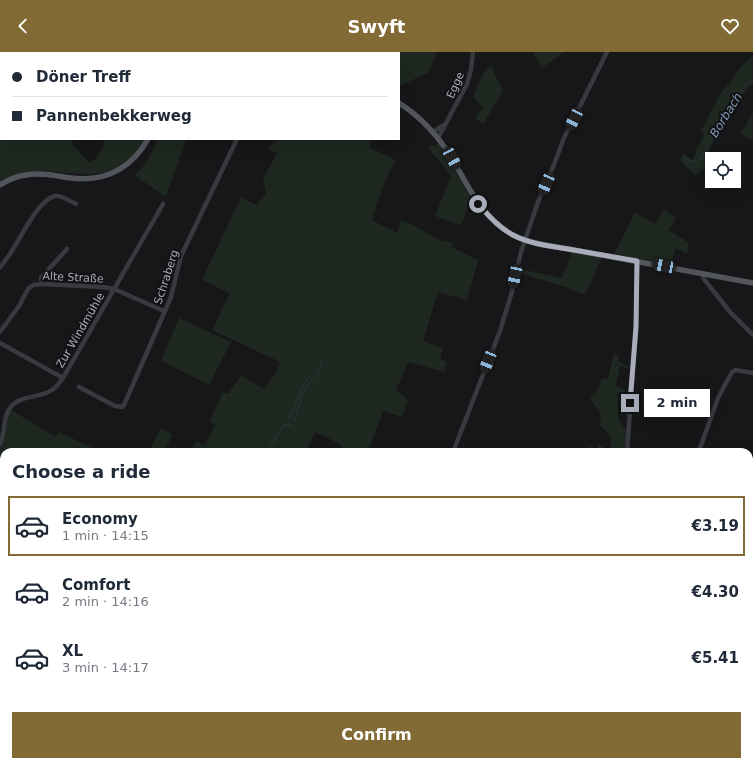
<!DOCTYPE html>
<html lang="en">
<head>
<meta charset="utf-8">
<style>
	body { margin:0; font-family:"DejaVu Sans",sans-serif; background:#f2f2f3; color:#1f2937; height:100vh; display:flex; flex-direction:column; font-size:15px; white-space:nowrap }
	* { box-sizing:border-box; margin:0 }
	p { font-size:13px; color:#747a83 }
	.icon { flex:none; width:22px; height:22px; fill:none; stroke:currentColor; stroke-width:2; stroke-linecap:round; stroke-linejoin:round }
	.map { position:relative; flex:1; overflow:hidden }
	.side { position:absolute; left:0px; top:396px; width:753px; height:318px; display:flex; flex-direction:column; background:#fff; border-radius:12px 12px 0 0; box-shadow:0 4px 16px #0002 }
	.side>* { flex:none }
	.guide { position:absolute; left:0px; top:0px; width:400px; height:88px; box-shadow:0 4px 16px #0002; display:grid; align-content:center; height:88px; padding:0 12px; background:#fff }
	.tools { position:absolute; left:705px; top:100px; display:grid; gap:8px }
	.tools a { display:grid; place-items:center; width:36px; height:36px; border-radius:0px; background:#fff; box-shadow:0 4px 16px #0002; font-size:20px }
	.end { position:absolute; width:18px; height:18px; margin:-9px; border:5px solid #a8adb9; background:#111; box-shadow:0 0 0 2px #111 }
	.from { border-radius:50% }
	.bubble { position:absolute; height:28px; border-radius:0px; background:#fff; box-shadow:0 4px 16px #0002; font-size:13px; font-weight:700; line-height:28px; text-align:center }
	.car { position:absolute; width:12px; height:24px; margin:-12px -6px; border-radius:5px; box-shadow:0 0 3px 1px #0007; background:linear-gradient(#222 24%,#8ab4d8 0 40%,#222 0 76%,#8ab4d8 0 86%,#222 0) }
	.guide b { display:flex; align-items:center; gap:14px; height:38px; font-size:15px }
	.guide b+b { border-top:1px solid #e0e1e3 }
	.guide i { width:10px; height:10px; background:#1f2937 }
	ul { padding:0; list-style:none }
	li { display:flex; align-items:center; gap:12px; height:60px; margin:0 8px 6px; padding:0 4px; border:2px solid transparent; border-radius:0px }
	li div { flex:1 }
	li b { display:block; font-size:15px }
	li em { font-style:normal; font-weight:700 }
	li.on { border-color:#816a33 }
	li>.icon { width:36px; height:36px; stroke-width:1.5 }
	h2 { padding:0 12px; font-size:18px; line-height:48px }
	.action { display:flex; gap:8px; margin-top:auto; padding:8px 12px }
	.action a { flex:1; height:46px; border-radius:0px; background:#816a33; color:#fff; font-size:16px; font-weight:700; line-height:46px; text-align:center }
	header { display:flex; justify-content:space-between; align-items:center; height:52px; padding:0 12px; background:#816a33; color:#fff; font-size:18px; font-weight:700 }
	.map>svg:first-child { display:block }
	.green { fill:#1e2720 }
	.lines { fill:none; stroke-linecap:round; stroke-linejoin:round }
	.stream { stroke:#2c353d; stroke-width:1 }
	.minor { stroke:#393a40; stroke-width:4.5 }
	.major { stroke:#53555d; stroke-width:5.5 }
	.route { stroke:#a8adb9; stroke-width:5 }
	.labels { text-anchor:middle; stroke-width:4; stroke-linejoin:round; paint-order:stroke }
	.street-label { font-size:11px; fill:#a8adb9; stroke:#121214 }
	.water-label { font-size:12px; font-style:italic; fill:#7e9ab5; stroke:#121214 }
</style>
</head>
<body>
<header><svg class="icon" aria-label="back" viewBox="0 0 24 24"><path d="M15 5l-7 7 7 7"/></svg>Swyft<svg class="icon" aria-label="heart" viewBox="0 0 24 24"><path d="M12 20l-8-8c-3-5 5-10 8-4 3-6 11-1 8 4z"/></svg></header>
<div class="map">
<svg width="753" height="714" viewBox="0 0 753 714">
	<rect width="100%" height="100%" fill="#171719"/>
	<path class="green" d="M321 0H434L437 2 428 21 399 34V1H321Z
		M532 0H564L542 16Z
		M753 4V32L733 51 716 82 706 108 707 112 712 117V124L704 117H702L694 125 693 121 680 108 683 102 693 108 697 96 704 83 701 79 722 39 731 30 733 25 744 11Z
		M491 14 503 39 483 72 475 66 483 56 473 45 483 22Z
		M0 58 1 87H72L73 93 89 111C98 106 103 98 104 87H145C108 154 51 98 0 130Z
		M753 60V88L741 82Z
		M157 87H186L166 145 134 123C146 115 152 100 157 87Z
		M279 87H366L371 90 369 95 395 108 382 137 372 168 397 181 401 168C416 173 429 183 443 190L445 188 453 192 452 195 478 208 467 248 438 240 423 289 443 296 440 307 447 310 444 320 408 310 396 338 408 348 402 365 383 359 368 400H339L342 393 315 380 306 400H190L196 389 205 393 215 373 209 370 223 340 228 342 241 323 264 337 276 321 280 310 212 278 230 241 202 228 241 145 256 153 266 141 263 126 277 102 268 96Z
		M436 92H439L470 144 479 157 476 161 468 155 461 173 435 164 451 123 433 102 429 95 432 93 435 95Z
		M664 158 676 166 669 178 689 191 687 202 675 196 671 213 614 202 635 160 655 172Z
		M572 200 602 205 585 243 566 235 534 226 519 221 520 217 562 226Z
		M179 266 231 290 209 333 161 309Z
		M614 301 618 303V309L630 315 629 317 620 314 616 333 630 341 629 346 617 341 618 368 627 379 625 400H594L588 394 597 396V391L606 397 611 396 610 384 600 373 601 363 590 346 597 340 602 326 608 327Z
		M11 358 56 385 59 380 101 400H4V406L0 405V394L5 385 7 368Z
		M161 377 170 381 172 384 164 400H148Z
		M753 403V608L751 614 753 616V714H711L712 710H749V415Z
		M4 449V543L2 541 0 543V450Z
		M4 699V710H51L49 714H0V709Z
		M61 710H125V714H59Z
		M659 710H705L704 714H666Z"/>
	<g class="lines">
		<path class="stream" d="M0 41 1 42
			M684 107 692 110 701 107 709 90C714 86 715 79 718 73 725 58 739 36 753 28
			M608 331 611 335
			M289 366 293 360 302 335 310 324
			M295 369C298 358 301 340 309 331 315 324 322 321 321 310
			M283 374 286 370
			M267 400 283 374 292 373
			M0 465 4 464
			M749 493 753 498
			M749 551 753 544
			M749 645 753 656"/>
		<path class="minor" d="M298 1 299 0
			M433 80 445 72
			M438 86 467 32 471 18 473 0
			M0 215C5 209 10 203 13 197 22 184 39 147 55 144 62 143 70 149 76 152
			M704 222 703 226 730 260 753 283
			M42 232 41 226 67 197
			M0 280 19 254 28 237 33 233 42 232 103 235 114 237 164 259
			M0 291 63 326
			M79 335 115 354 122 355 124 353 171 245 181 204 237 87
			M0 392C6 380 2 366 10 356 20 342 39 347 52 338 57 335 60 330 63 326L163 152
			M453 400 500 279 511 243 521 200 538 150 553 115 564 86 607 0
			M627 400 636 275 637 209
			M700 400V396L718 346 732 320 736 318 753 321
			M0 447 4 446
			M0 649 2 650 4 648
			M127 710V714
			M655 710 661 714
			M347 714 348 710"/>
		<path class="major" d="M314 0 315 1
			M185 1V0
			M399 51C421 65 438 84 451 105 469 135 481 165 513 183 528 191 546 193 563 196L753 231
			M0 133C8 128 17 124 26 123 41 120 56 124 71 126 106 130 131 117 148 87"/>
	</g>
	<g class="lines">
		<path class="route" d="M478 152C489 164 500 177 515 184 531 192 550 194 568 197 591 201 614 205 637 209L636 275 630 351"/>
	</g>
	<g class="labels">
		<g class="street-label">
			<text transform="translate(455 33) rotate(-66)" y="4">Egge</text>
			<text transform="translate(73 225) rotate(3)" y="4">Alte Straße</text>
			<text transform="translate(166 225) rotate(-72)" y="4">Schraberg</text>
			<text transform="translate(80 278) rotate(-60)" y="4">Zur Windmühle</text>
		</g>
		<g class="water-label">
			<text transform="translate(726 63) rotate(-58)" y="4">Borbach</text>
		</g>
	</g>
</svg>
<div class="tools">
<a><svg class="icon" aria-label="locate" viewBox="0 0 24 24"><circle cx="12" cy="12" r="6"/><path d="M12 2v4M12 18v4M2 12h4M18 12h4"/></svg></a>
</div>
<i class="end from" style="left:478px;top:152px"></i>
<i class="end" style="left:630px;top:351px"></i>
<div class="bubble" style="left:644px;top:337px;width:66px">2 min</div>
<i class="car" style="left:574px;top:67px;rotate:207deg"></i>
<i class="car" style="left:452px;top:106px;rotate:151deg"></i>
<i class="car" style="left:546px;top:132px;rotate:204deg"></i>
<i class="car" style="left:664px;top:214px;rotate:281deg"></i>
<i class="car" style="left:515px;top:224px;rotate:192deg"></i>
<i class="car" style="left:488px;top:309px;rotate:202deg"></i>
<div class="guide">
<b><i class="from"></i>Döner Treff</b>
<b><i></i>Pannenbekkerweg</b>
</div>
<section class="side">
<h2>Choose a ride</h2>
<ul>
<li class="on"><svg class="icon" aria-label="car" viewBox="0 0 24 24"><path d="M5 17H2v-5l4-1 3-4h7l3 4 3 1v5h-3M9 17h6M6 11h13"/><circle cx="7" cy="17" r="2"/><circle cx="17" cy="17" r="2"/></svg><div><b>Economy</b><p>1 min · 14:15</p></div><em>€3.19</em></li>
<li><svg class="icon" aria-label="car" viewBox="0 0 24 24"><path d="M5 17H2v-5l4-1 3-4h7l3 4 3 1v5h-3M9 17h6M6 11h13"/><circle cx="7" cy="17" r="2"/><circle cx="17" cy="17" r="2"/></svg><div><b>Comfort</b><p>2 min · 14:16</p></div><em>€4.30</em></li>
<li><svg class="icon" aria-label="car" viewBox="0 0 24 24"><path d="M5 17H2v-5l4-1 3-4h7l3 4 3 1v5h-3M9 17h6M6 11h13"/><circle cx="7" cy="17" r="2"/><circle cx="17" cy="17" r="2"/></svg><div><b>XL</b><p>3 min · 14:17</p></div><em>€5.41</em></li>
</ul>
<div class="action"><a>Confirm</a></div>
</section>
</div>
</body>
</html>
